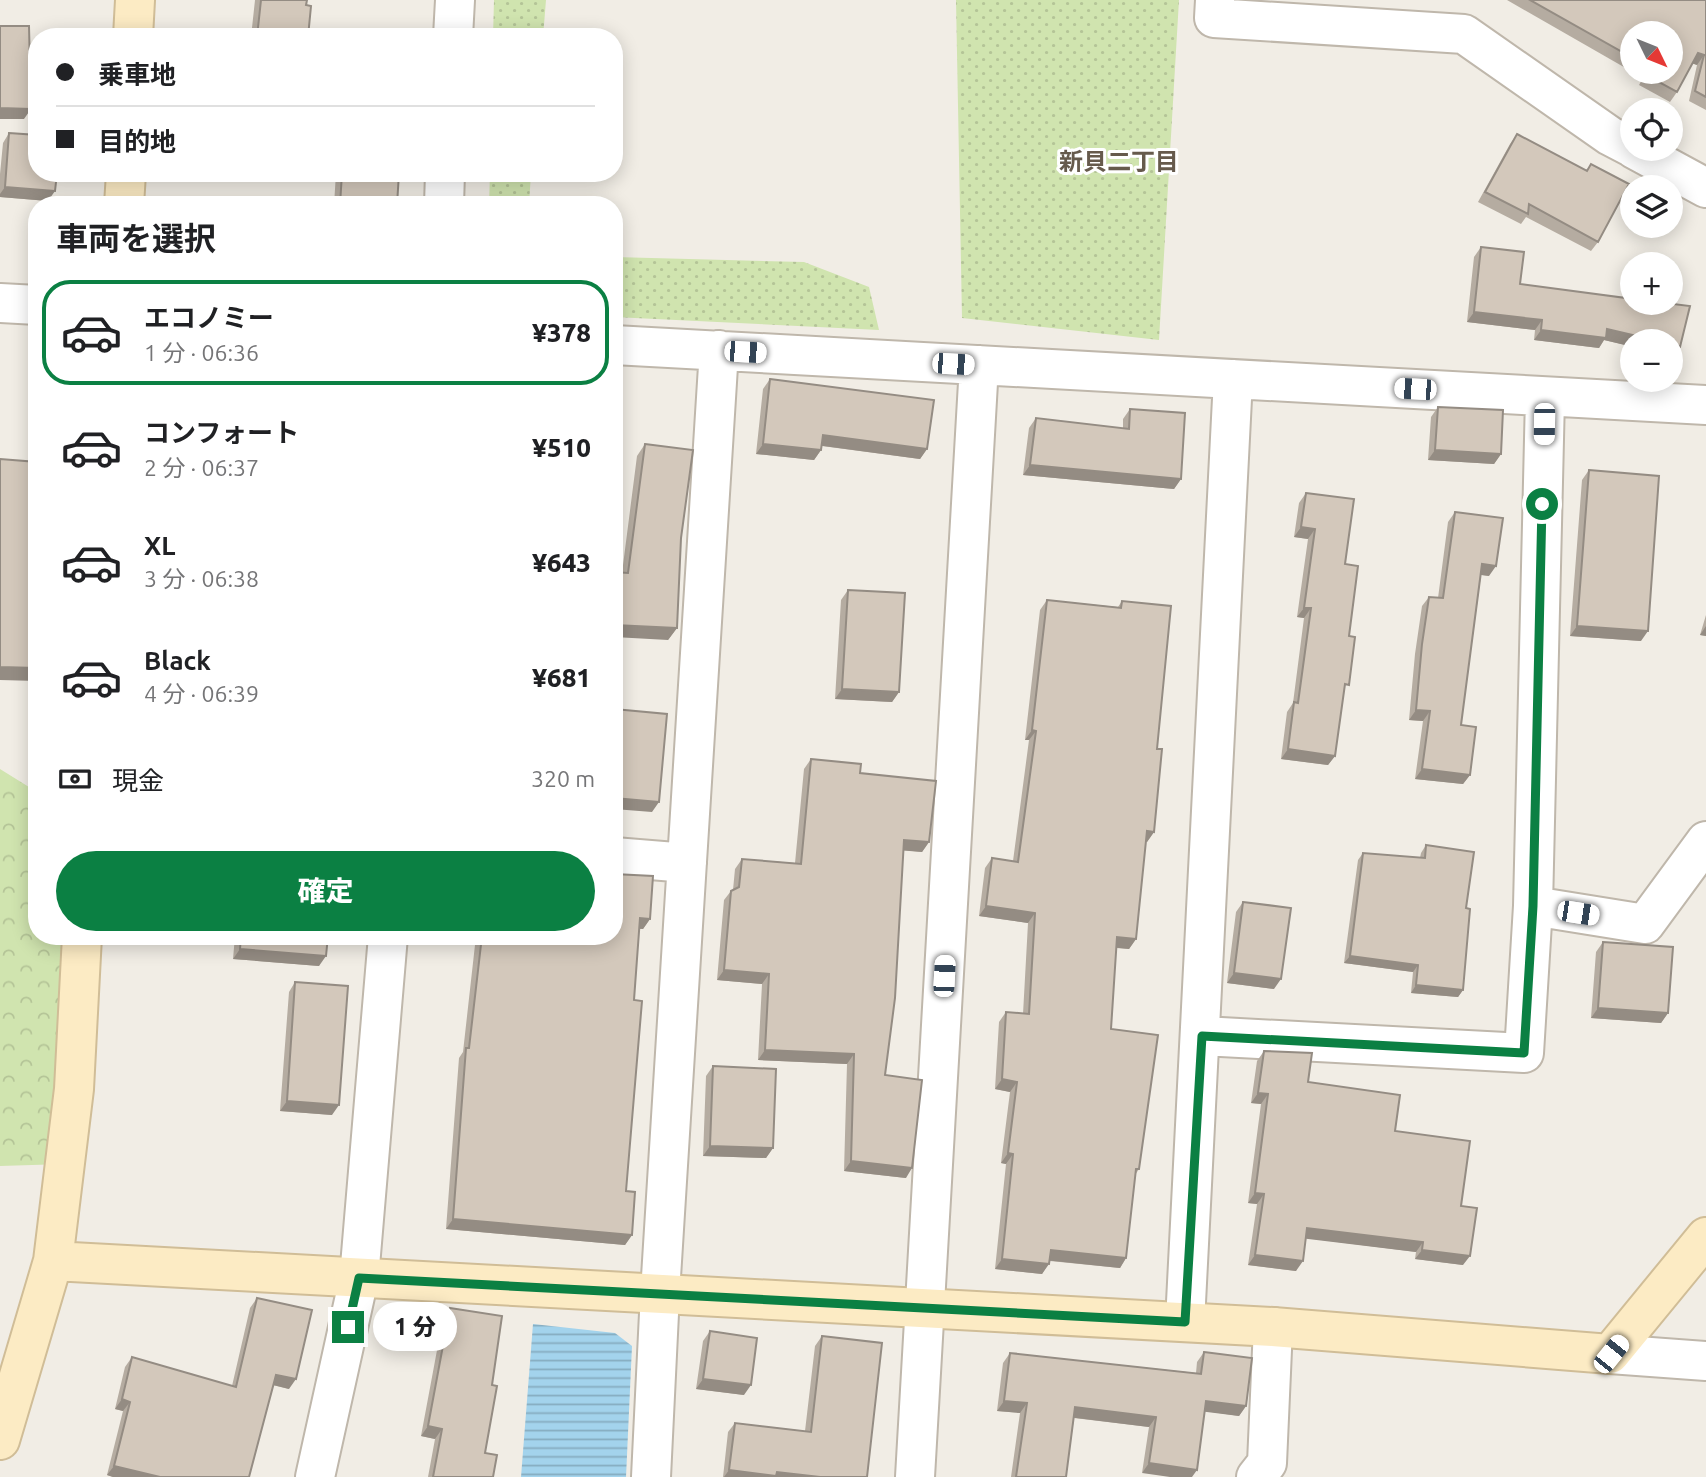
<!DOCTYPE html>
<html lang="ja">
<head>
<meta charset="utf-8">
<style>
	body { margin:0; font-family:Ubuntu,"Noto Sans JP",sans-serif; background:#f6f6f6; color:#202124; height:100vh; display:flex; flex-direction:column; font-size:26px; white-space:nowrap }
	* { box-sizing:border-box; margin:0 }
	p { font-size:23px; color:#757577 }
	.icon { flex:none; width:38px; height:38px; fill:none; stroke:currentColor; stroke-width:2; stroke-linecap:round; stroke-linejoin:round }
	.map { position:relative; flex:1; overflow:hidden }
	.side { position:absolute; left:28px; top:196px; width:595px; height:749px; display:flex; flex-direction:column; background:#fff; border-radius:28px; box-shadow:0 4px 18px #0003 }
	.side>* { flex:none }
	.hud { position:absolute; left:28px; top:28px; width:595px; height:154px; border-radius:28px; box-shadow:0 4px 18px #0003; display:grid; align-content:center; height:154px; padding:0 28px; background:#fff }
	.needle { width:46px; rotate:133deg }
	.buttons { position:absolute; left:1620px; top:21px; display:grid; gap:14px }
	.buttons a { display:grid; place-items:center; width:63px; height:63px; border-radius:50%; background:#fff; box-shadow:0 4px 18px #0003; font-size:35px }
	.end { position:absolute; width:32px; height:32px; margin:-16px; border:9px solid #0b8043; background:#fff; box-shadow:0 0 0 4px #fff }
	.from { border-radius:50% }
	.bubble { position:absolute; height:49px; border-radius:24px; background:#fff; box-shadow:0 4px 18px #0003; font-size:23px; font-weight:800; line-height:49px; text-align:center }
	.car { position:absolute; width:21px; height:42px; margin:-21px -10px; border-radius:9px; box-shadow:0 0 5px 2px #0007; background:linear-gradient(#fff 24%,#345 0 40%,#fff 0 76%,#345 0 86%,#fff 0) }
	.hud b { display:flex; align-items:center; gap:24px; height:66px; font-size:26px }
	.hud b+b { border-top:2px solid #e0e0e0 }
	.hud i { width:18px; height:18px; background:#202124 }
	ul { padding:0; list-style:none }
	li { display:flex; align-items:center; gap:21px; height:105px; margin:0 14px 10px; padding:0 14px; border:4px solid transparent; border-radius:28px }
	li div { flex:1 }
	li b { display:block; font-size:26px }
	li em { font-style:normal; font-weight:800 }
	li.on { border-color:#0b8043 }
	li>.icon { width:63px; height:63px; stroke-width:1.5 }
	h2 { padding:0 28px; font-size:32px; line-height:84px }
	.pay { display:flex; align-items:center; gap:18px; height:77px; padding:0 28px; font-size:26px }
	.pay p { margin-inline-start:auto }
	.button { display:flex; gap:14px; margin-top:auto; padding:14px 28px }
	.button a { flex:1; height:80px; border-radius:42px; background:#0b8043; color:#fff; font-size:28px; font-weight:800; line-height:80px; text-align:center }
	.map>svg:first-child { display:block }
	.grass { fill:url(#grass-dots) }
	.forest { fill:url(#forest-crowns) }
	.water { fill:url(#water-rules) }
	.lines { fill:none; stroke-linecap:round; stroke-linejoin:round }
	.street-casing { stroke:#bfb7ab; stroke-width:42 }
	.secondary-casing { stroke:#d0bd97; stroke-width:42 }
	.street { stroke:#fff; stroke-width:38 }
	.secondary { stroke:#fcebc4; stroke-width:38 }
	.wall { fill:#b5aca1; fill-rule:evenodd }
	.shaded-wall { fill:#948c83 }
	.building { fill:#d3c8bb; stroke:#948c83; stroke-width:2 }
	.route { stroke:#0b8043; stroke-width:9 }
	.labels { text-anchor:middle; stroke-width:6; stroke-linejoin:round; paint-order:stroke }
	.neighbourhood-label { font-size:24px; font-weight:bold; fill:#665a4c; stroke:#fff }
</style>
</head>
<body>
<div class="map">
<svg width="1706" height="1477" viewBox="0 0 1706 1477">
	<defs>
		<pattern id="grass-dots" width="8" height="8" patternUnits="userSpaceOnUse" patternTransform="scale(1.75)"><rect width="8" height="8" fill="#d0e4af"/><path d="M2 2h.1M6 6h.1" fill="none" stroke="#b4c497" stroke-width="1.8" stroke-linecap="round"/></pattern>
		<pattern id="forest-crowns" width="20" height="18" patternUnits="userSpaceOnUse" patternTransform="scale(1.75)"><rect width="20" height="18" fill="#d0e4af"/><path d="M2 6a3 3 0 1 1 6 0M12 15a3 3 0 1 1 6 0" fill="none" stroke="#b4c497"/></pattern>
		<pattern id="water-rules" width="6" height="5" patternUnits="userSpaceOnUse" patternTransform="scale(1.75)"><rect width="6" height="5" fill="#a3d3ec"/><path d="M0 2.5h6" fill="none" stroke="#86acc0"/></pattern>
	</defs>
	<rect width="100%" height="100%" fill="#f1ede5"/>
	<path class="grass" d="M494 0H546L543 37H493Z
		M956 0H1179L1159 340 962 318Z
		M490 173H531L529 205H489Z
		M614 257 804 262 869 287 879 330 614 317Z"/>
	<path class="forest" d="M0 769 37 792V936H82L65 1164 0 1166Z"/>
	<path class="water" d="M533 1324 615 1333 632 1346 626 1477H521Z"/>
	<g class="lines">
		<g class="street-casing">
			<path id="street" d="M1215 0 1214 18 1464 34 1610 136 1633 148
				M453 37 455 0
				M1634 149 1706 188
				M444 205 445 173
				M0 303 37 305
				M614 345 1706 405
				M614 857 687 863
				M1533 906 1645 924 1706 841
				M1202 1036 1524 1053 1533 906 1545 397
				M1185 1322 1233 379
				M1610 1354 1706 1361
				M315 1477 359 1278 388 936
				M651 1477 660 1293 719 350
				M915 1477 979 365
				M1256 1477 1267 1463 1273 1327"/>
		</g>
		<g class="secondary-casing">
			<path id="secondary" d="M133 37 135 0
				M124 205 126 173
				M53 1261 1273 1327 1610 1354 1706 1237
				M0 1440 53 1261 74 1089 82 936"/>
		</g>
		<use href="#street" class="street"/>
		<use href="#secondary" class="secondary"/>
	</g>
	<path class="wall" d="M255 0H307L308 37H251Z
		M1507 0H1706V110L1689 101 1697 65 1692 63 1677 92 1670 102 1639 85 1643 78ZM1633 33 1671 72H1633Z
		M9 133 48 201 0 197V174L3 143Z
		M1517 134 1586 171 1591 164 1598 242 1591 251 1526 217 1521 224 1478 202 1510 144Z
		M336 173H399L397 205H334Z
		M1481 247 1520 284 1674 356 1604 340 1599 348 1534 340 1535 330 1467 322 1474 257Z
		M770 379 927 449 920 459 822 446 821 450 814 460 756 454 763 389Z
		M1438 407 1501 454 1494 464 1428 460 1431 417Z
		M1130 409 1181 479 1174 489 1023 475 1029 428 1036 418 1123 429V419Z
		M645 444 681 538 677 628 668 640 622 573 637 456Z
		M1589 470 1641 641 1570 636 1582 480Z
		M1306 493 1345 564 1349 636 1343 693 1335 756 1328 765 1281 759 1287 712 1293 703 1304 618 1297 617 1308 539 1294 537 1299 503Z
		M1455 512 1489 576 1481 575 1461 725 1470 775 1463 784 1415 779 1423 721 1409 720 1415 654 1422 606 1429 597 1438 598 1448 522Z
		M848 590 899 692 892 702 835 699 841 600Z
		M1047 600 1118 607 1122 601 1157 749 1154 832 1147 842H1146L1136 939 1129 949 1116 948 1111 1029 1139 1169 1135 1175 1126 1258 1120 1268 1050 1261 1042 1274 995 1269 1006 1164 1001 1163 1010 1092 995 1089 999 1022 1006 1012 1023 1014 1028 923 979 916 985 868 992 858 1013 861 1029 740H1025L1040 610Z
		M1706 615V636L1700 635Z
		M811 759 860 773 929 842 922 852 903 850 885 1075 906 1178 844 1171 847 1064 758 1060 762 984 717 980 724 900 731 891 733 890 735 869 742 859 795 863 804 769Z
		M1426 845 1466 908 1463 990 1458 997 1411 993 1413 972 1344 963 1358 860 1363 853 1420 858 1421 853Z
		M1243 902 1274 989 1227 983 1236 912Z
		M650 919 643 929H639L634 1000 626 1191 632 1235 625 1245 446 1229 459 1058 463 1052 476 936H614Z
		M235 936H328L319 966 233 959Z
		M1603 942 1668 1013 1661 1023 1591 1018 1596 952Z
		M295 982 332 1115 280 1111 289 992Z
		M1264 1051 1308 1082 1395 1131 1461 1206 1463 1265 1415 1259 1416 1252 1306 1238 1296 1271 1248 1265 1257 1204 1248 1203 1261 1104 1251 1103 1257 1061Z
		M713 1066 773 1148 766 1158 703 1156 706 1076Z
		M257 1298 289 1389 273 1385 249 1477H113L107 1475 123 1411 115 1409 125 1367 132 1357 232 1386 250 1308Z
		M450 1308 492 1385 485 1453 493 1477H428L435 1439 421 1436 443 1318Z
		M710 1331 744 1395 696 1389 703 1341Z
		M822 1336 867 1477H723L728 1432 735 1423 805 1431 815 1346Z
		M1204 1352 1246 1406 1239 1416 1205 1411 1142 1473 1149 1427 1074 1418 1066 1477H1011L1020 1413 997 1411 1003 1363 1010 1353 1196 1373 1197 1362Z"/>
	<path class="shaded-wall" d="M1698 53 1704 55 1697 65 1691 63Z
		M0 108 31 109 24 119H0Z
		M5 187 55 191 48 201 0 197V194Z
		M1474 312 1542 320 1535 330 1467 322Z
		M1607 329 1658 341H1633V347L1604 340 1599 348 1534 340 1541 330Z
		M1671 344 1680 347 1674 356H1671Z
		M823 435 927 449 920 459 816 445Z
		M763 444 821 450 814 460 756 454Z
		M1435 450 1501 454 1494 464 1428 460Z
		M1030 465 1181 479 1174 489 1023 475Z
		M1301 527 1315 529 1308 539 1294 537Z
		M1482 564 1496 566 1489 576 1475 574Z
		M1304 608H1311L1304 618 1297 617Z
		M614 625 677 628 668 640 614 637Z
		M1577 626 1648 631 1641 641 1570 636Z
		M1706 626V636L1700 635Z
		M0 667 37 668V681L0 680Z
		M842 689 899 692 892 702 835 699Z
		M1416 710 1430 711 1423 721 1409 720Z
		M1032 730 1036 731 1029 740H1025Z
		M1288 749 1335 756 1328 765 1281 759Z
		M1422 769 1470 775 1463 784 1415 779Z
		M614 798 659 802 652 812 614 809Z
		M1147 831 1154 832 1147 842 1140 841Z
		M904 840 929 842 922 852 897 850Z
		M986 906 1035 913 1028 923 979 916Z
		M640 918 650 919 643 929 633 928Z
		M1117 937 1136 939 1129 949 1110 947Z
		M240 949 326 956 319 966 233 959Z
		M1350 956 1418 965 1413 972 1344 963Z
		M724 970 769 974 762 984 717 980Z
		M1234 973 1281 979 1274 989 1227 983Z
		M1416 985 1463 990 1458 997 1411 993Z
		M1598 1008 1668 1013 1661 1023 1591 1018Z
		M765 1050 854 1054 847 1064 758 1060Z
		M1002 1079 1017 1082 1010 1092 995 1089Z
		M1258 1093 1268 1094 1261 1104 1251 1103Z
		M287 1101 339 1105 332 1115 280 1111Z
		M710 1146 773 1148 766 1158 703 1156Z
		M1008 1153 1013 1154 1006 1164 1001 1163Z
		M851 1161 912 1168 906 1178 844 1171Z
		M1255 1193 1264 1194 1257 1204 1248 1203Z
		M453 1219 632 1235 625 1245 446 1229Z
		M1307 1228 1423 1242 1416 1252 1300 1238Z
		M1051 1250 1126 1258 1120 1268 1044 1260Z
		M1422 1250 1470 1256 1463 1265 1415 1259Z
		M1255 1255 1303 1261 1296 1271 1248 1265Z
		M1002 1259 1049 1264 1042 1274 995 1269Z
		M276 1375 296 1379 289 1389 269 1384Z
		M703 1379 751 1385 744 1395 696 1389Z
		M122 1399 130 1402 123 1411 115 1409Z
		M1004 1401 1027 1403 1020 1413 997 1411Z
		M1206 1401 1246 1406 1239 1416 1199 1411Z
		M1075 1407 1156 1417 1149 1427 1068 1417Z
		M428 1426 442 1429 435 1439 421 1436Z
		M1149 1463 1197 1470 1192 1477H1170L1142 1473Z
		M114 1466 160 1477H113L107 1475Z
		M729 1470 777 1472 820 1477H724Z"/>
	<path class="building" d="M261 0H307L306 5 311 6 308 37H257Z
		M1530 0H1706V97L1695 91 1704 55 1698 53 1677 92 1646 75 1647 72H1671V33H1633V58Z
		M0 26H29L31 109 0 108Z
		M9 133 37 135V173H57L55 191 5 187Z
		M1517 134 1587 171 1591 164 1629 184 1598 242 1529 204 1528 214 1485 192Z
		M342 173H399L397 205H340Z
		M1481 247 1524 252 1520 284 1633 299V303H1665L1690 306 1680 347 1671 344V341H1658L1607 329 1606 338 1541 330 1542 320 1474 312Z
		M770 379 934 400 927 449 823 435 821 450 763 444Z
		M1438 407 1503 410 1501 454 1435 450Z
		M1130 409 1185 413 1181 479 1030 465 1036 418 1129 429Z
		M645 444 693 450 681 538 677 628 614 625V572L628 573Z
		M0 459 37 462V545L31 619 37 620V668L0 667Z
		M1589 470 1659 476 1648 631 1577 626Z
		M1306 493 1354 499 1345 564 1358 566 1349 636 1355 637 1349 685 1345 684 1335 756 1288 749 1294 702 1298 703 1311 608H1304L1315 529 1301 527Z
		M1455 512 1503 518 1496 566 1482 564 1461 725 1476 727 1470 775 1422 769 1430 711 1416 710 1422 644 1429 597 1443 598Z
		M848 590 905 593 899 692 842 689Z
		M1047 600 1121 608 1122 601 1171 606 1157 749H1162L1154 832 1147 831 1136 939 1117 937 1111 1029 1158 1035 1139 1169H1136L1126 1258 1051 1250 1049 1264 1002 1259 1013 1154 1008 1153 1017 1082 1002 1079 1006 1012 1029 1014 1035 913 986 906 992 858 1018 862 1036 731 1032 730Z
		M614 709 667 714 659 802 614 798Z
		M811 759 861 764 860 773 936 781 929 842 904 840 895 998 885 1075 922 1080 912 1168 851 1161 854 1054 765 1050 769 974 724 970 731 891 739 887 742 859 801 864Z
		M1426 845 1474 852 1466 908 1470 909 1463 990 1416 985 1418 965 1350 956 1363 853 1425 858Z
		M614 874 653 876 650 919 640 918 634 1000 642 1001 626 1191 635 1192 632 1235 453 1219 466 1048H469L482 936H614Z
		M1243 902 1291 908 1281 979 1234 973Z
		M241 936H328L326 956 240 949Z
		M1603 942 1673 947 1668 1013 1598 1008Z
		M295 982 348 986 339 1105 287 1101Z
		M1264 1051 1312 1053 1308 1082 1400 1095 1395 1131 1470 1141 1461 1206 1477 1208 1470 1256 1422 1250 1423 1242 1307 1228 1303 1261 1255 1255 1264 1194 1255 1193 1268 1094 1258 1093Z
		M713 1066 776 1069 773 1148 710 1146Z
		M257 1298 312 1310 296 1379 276 1375 249 1477H160L114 1466 130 1402 122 1399 132 1357 236 1387Z
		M450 1308 502 1316 492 1385 497 1386 485 1453 497 1455 493 1477H433L442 1429 428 1426Z
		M710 1331 757 1338 751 1385 703 1379Z
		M822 1336 882 1343 867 1477H820L777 1472 776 1476 729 1470 735 1423 811 1432Z
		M1204 1352 1252 1358 1246 1406 1206 1401 1197 1470 1149 1463 1156 1417 1075 1407 1066 1477H1016L1027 1403 1004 1401 1010 1353 1201 1374Z"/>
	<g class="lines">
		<path class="route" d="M348 1327 359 1278 1185 1322 1202 1036 1524 1053 1533 906 1542 504"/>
	</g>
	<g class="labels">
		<g class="neighbourhood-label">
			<text x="1119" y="170">新貝二丁目</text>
		</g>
	</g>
</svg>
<div class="buttons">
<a><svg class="needle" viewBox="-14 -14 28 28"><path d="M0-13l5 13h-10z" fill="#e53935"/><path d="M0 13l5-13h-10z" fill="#757577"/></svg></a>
<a><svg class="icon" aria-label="locate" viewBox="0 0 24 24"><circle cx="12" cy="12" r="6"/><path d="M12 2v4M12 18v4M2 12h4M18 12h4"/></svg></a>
<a><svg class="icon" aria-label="layers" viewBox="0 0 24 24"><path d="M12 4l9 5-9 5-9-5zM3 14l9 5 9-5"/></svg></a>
<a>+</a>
<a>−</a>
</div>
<i class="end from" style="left:1542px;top:504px"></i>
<i class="end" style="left:348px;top:1327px"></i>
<div class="bubble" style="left:373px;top:1302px;width:84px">1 分</div>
<i class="car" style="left:745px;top:352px;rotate:93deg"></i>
<i class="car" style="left:953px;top:364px;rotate:93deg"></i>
<i class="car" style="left:1415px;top:389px;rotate:273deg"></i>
<i class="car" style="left:1544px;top:424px;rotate:181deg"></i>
<i class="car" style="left:1578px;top:913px;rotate:99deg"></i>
<i class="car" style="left:944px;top:976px;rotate:3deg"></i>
<i class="car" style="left:1611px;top:1354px;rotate:39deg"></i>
<div class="hud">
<b><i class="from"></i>乗車地</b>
<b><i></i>目的地</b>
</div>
<section class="side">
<h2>車両を選択</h2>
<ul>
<li class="on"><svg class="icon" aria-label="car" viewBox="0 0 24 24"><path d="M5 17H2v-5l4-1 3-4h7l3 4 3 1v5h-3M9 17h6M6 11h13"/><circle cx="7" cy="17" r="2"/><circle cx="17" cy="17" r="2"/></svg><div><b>エコノミー</b><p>1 分 · 06:36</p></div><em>¥378</em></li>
<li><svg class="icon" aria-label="car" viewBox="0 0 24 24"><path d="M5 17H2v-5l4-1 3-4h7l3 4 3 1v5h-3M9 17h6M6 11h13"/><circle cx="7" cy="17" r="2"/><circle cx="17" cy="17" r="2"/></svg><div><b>コンフォート</b><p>2 分 · 06:37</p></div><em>¥510</em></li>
<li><svg class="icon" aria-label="car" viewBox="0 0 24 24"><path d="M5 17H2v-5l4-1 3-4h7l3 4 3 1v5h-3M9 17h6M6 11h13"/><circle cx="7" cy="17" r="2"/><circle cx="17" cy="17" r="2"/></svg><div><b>XL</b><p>3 分 · 06:38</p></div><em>¥643</em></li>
<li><svg class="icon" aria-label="car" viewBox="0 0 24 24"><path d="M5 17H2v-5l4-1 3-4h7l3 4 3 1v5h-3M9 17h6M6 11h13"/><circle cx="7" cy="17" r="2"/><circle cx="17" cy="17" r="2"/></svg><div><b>Black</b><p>4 分 · 06:39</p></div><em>¥681</em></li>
</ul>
<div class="pay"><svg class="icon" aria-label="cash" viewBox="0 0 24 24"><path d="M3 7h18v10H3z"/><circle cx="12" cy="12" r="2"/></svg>現金<p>320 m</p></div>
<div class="button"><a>確定</a></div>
</section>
</div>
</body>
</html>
